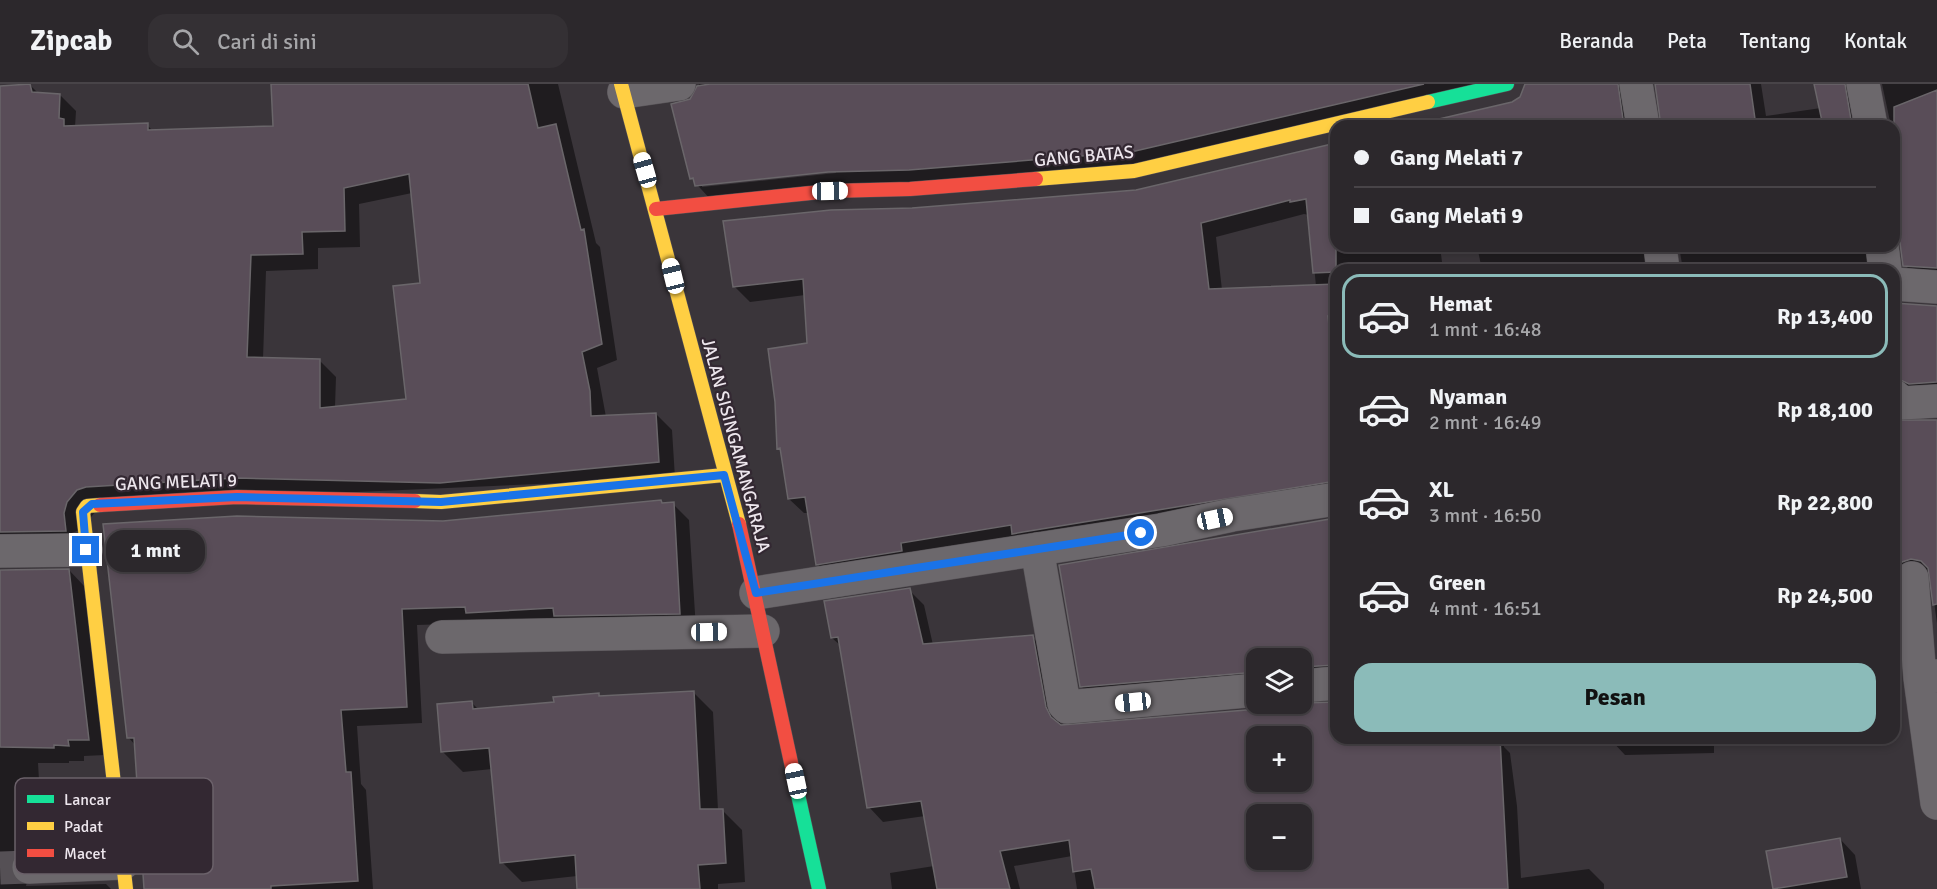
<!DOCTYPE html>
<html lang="id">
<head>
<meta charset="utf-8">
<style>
	body { margin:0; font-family:Signika,sans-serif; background:#343034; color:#f1f3f6; height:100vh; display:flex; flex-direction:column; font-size:22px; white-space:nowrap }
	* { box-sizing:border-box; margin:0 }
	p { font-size:20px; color:#a6a6a9 }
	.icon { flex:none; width:33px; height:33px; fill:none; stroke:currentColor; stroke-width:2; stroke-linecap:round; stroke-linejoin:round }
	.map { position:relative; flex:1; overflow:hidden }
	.panel { position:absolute; left:1330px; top:180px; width:570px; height:480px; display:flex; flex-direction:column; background:#2c282c; border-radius:18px; box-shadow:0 3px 9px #0003,0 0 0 2px #484448 }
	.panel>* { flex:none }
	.top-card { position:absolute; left:1330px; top:36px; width:570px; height:132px; border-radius:18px; box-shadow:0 3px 9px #0003,0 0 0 2px #484448; display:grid; align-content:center; height:132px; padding:0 24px; background:#2c282c }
	.controls { position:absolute; left:1246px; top:564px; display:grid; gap:12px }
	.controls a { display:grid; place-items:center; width:66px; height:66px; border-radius:12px; background:#2c282c; box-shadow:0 3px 9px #0003,0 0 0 2px #484448; font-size:30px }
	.end { position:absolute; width:27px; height:27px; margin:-14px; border:8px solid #1a73e8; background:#fff; box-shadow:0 0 0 3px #fff }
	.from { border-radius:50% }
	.bubble { position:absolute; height:42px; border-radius:18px; background:#2c282c; box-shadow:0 3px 9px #0003,0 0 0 2px #484448; font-size:20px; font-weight:700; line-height:42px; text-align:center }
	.car { position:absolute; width:18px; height:36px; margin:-18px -9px; border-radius:8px; box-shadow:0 0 4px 2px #0007; background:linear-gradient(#fff 24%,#345 0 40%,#fff 0 76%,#345 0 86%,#fff 0) }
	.top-card b { display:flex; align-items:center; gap:21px; height:57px; font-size:22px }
	.top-card b+b { border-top:2px solid #484448 }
	.top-card i { width:15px; height:15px; background:#f1f3f6 }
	ul { padding:10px 0 0; list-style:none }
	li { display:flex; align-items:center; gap:18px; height:84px; margin:0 12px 9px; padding:0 12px; border:3px solid transparent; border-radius:18px }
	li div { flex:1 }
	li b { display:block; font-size:22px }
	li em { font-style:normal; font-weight:700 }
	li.active { border-color:#8bbbb9 }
	li>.icon { width:54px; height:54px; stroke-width:1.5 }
	.cta { display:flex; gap:12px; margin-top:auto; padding:12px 24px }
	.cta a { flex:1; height:69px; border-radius:18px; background:#8bbbb9; color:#111; font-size:24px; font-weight:700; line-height:69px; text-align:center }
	header { display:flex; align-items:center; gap:36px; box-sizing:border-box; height:84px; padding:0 30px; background:#2c282c; border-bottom:2px solid #484448 }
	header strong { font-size:28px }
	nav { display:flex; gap:33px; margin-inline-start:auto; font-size:21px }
	.search { width:420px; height:54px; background:#343034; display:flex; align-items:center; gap:15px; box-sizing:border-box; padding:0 21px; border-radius:18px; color:#a6a6a9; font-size:22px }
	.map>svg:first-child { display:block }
	.shadow { fill:#0007; fill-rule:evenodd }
	.building { fill:#594d58; stroke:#6a666a; stroke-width:1.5; fill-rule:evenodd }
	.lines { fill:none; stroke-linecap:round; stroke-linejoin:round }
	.street-tunnel { stroke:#555055; stroke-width:33; stroke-dasharray:33 16; stroke-linecap:butt }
	.street-casing { stroke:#565256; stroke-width:34 }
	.fast-casing { stroke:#565256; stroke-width:15 }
	.slow-casing { stroke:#565256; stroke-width:15 }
	.jam-casing { stroke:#565256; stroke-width:15 }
	.street { stroke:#6c686c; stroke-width:33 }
	.fast { stroke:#16e098; stroke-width:14 }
	.slow { stroke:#ffcf43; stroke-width:14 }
	.jam { stroke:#f24e42; stroke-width:14 }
	.route { stroke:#1a73e8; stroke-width:8 }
	.labels { text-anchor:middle; stroke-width:4.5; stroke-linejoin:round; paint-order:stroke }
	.street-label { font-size:18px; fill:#ede6ed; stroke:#332832 }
	.key { fill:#332832; stroke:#6b616a; stroke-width:1.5 }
	.key-label { font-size:16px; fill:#ede6ed }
</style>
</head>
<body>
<header>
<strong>Zipcab</strong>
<div class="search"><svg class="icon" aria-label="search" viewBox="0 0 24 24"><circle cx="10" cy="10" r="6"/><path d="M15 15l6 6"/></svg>Cari di sini</div>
<nav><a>Beranda</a><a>Peta</a><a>Tentang</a><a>Kontak</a></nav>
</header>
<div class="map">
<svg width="1937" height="805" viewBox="0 0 1937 805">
	<rect width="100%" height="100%" fill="#3a353a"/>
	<path class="shadow" d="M273 0H558L596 159 600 163 617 276 597 284 606 333 656 330 672 346 675 394 103 419 80 446 0 474V3L30 1 39 10 60 11 76 27 75 43 147 41 153 47 274 44ZM412 109 422 200 408 316 335 323 336 293 320 277 263 275 266 187 318 185V164L360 163 359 120Z
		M699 0H1501L1147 83 711 116 691 94ZM835 86 836 89 702 103V100Z
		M1527 0H1639L1637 42H1416L1512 20 1521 14Z
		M1655 0H1761L1766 32 1821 24 1815 0H1866L1864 42H1663Z
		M1882 0H1937V197L1920 196 1905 181 1902 159 1894 158V42H1891Z
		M1336 61V162H1440L1443 186H1336V413L833 495 818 480 809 429H804L789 415 782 367 779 364 808 260 805 211 750 218 735 203 912 125 1138 107ZM1304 130 1309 131 1316 202 1222 206 1216 153Z
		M1477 162H1663L1657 186H1482Z
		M1679 162H1885L1880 186H1683Z
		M1894 220 1937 223V313L1894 315Z
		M1894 336 1902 339 1937 337V539L1930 490H1927L1911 557 1894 559Z
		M661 417 664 420H673L689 436 696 545 477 539 417 541 422 639 357 642 361 700 366 706 373 805H144L135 661 129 654 443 438Z
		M1336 435V597L1302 606V574H1257V603L1096 617 1081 602 1061 482Z
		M0 485 69 486 85 503 105 671 84 672V677H69V679H38L44 780 29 790 26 802 106 800 111 805H0Z
		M909 506 924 521 933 561 1032 553 1047 567 1061 642 1259 626 1271 620H1298L1303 622 1336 618V654H1503L1504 663 1510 669 1517 722 1521 794 1589 785 1604 800V805H1077L1072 772 1014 782 1020 805H892L890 789 934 782 925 732 883 738 869 723 841 562 832 554ZM1257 652H1302V698H1257ZM1257 730H1302V776H1257Z
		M693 608 713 628 718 726H722L742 746 745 798 718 800V805H578L577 792 522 798 502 778 492 685 463 688 443 668 471 618 479 626 555 619 598 611 601 613Z
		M1609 654H1714V669L1625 671Z
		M1840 755 1855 771 1861 805H1775L1768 768Z"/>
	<path class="building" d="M30 0 32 8 60 10 59 34 64 35V42L148 39V46L273 42 271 0H528L538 44 556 40 581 146 584 145 602 260 582 268 590 307 591 332 656 329 659 378 440 399 236 394 86 403 77 406 67 418 64 429 66 447 0 448V2ZM409 90 420 199 393 202 406 315 320 324V275L247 273 251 171 303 170 302 148 345 147 344 104Z
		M710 0H1424L1131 68 909 86 828 88 695 102 693 94 690 95 671 20 690 15 697 2Z
		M1525 0H1618L1624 42H1409L1512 18 1520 13Z
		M1655 0H1750L1756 42H1661Z
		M1814 0H1845L1852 42H1823Z
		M1937 6V184L1903 182 1900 159 1894 149V23Z
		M1336 59V188L1313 189 1306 115 1290 118V116L1201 139 1209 205 1336 200V231L1328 232 1336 314V397L1023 448 1012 450 1011 441 901 459 902 467 816 481 805 413 788 415 780 364 777 365 775 318 768 265 807 259 803 195 733 203 723 137 831 126 912 124 1136 106Z
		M1894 219 1937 222V298L1909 300 1896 294Z
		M1898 336H1937V520L1933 521 1928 484 1921 477 1911 475 1902 478 1894 489V348H1899Z
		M661 416 662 419 674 418 680 530 554 532 553 524 466 529 465 523 402 525 407 623 341 626 346 688H351L358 797 271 802V805H144L134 654H127L103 440 237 432 443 437Z
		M1336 434V581L1302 583V574H1257V588L1080 603 1059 481Z
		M69 485 89 656H68L69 662 54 661V664L0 663V486Z
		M910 504 923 560 1033 551 1046 623 1051 633 1061 641 1259 625 1269 620 1336 618V654H1500L1508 805H1095L1091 785 1073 788 1069 756 1000 767 1010 805H937L921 717 867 724 838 553 831 554 824 517ZM1257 652H1302V698H1257ZM1257 730H1302V776H1257Z
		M694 607 700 725H723L726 779 698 781 700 805H577L575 771 500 779 489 664 441 668 437 620 472 617 473 625 554 618 553 613 599 609V612Z
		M1840 754 1847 793 1773 805 1766 767Z"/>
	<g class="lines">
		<path class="street-tunnel" d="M0 784 29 783"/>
		<g class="street-casing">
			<path id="street" d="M1636 0 1643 42
				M1863 0 1871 42
				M624 8 679 0
				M1660 162 1663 186
				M1882 162 1885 186
				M1894 200 1937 203
				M1894 312 1902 319 1937 317
				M1037 465 1064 620 1067 623 1257 606
				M0 467 86 466
				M1912 494 1920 594 1937 592
				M756 509 1161 446 1232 431 1336 415
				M442 553 763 547
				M1920 594 1937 719
				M1302 602 1336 599
				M29 783 123 779"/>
		</g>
		<g class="fast-casing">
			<path id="fast" d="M1428 18 1507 0
				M797 706 819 805"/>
		</g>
		<g class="slow-casing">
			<path id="slow" d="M621 0 739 440
				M1036 95 1134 87 1428 18
				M415 417 441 418 724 391
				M100 421 87 422 83 428 126 805"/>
		</g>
		<g class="jam-casing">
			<path id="jam" d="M656 125 830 107 910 105 1036 95
				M100 421 237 413 415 417
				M739 440 797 706"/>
		</g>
		<use href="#street" class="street"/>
		<use href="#fast" class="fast"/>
		<use href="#slow" class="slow"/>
		<use href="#jam" class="jam"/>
	</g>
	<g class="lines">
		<path class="route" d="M86 466 83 428 92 420 237 413 441 418 724 391 756 509 1141 449"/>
	</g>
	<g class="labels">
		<g class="street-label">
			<text transform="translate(1084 72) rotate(-5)" y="6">GANG BATAS</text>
			<text transform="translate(736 361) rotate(75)" y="6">JALAN SISINGAMANGARAJA</text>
			<text transform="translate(176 398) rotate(-2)" y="6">GANG MELATI 9</text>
		</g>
	</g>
	<rect x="15" y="694" width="198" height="96" rx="9" class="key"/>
	<rect x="27" y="711" width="27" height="8" fill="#16e098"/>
	<rect x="27" y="738" width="27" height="8" fill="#ffcf43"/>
	<rect x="27" y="765" width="27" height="8" fill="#f24e42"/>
	<g class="key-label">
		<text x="64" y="721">Lancar</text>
		<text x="64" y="748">Padat</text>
		<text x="64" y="775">Macet</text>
	</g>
</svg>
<div class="controls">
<a><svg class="icon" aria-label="layers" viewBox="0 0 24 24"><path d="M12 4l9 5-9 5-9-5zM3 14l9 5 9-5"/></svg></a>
<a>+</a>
<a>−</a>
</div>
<i class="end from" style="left:1141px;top:449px"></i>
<i class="end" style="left:86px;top:466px"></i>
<div class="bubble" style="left:106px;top:446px;width:99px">1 mnt</div>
<i class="car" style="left:645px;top:86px;rotate:344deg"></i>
<i class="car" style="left:830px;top:107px;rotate:89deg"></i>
<i class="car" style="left:673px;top:192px;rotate:346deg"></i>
<i class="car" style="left:1215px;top:435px;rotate:78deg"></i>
<i class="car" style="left:709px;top:548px;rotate:89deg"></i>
<i class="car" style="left:1133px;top:618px;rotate:264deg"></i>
<i class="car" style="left:796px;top:697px;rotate:348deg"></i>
<div class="top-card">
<b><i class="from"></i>Gang Melati 7</b>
<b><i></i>Gang Melati 9</b>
</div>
<section class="panel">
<ul>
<li class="active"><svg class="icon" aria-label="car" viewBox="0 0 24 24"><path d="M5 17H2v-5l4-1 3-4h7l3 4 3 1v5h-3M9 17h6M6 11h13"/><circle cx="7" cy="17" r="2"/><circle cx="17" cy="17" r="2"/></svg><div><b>Hemat</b><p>1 mnt · 16:48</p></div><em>Rp 13,400</em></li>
<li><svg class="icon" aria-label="car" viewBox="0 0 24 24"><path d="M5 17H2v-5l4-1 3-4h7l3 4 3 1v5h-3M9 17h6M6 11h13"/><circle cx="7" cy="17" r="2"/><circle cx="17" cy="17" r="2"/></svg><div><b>Nyaman</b><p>2 mnt · 16:49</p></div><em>Rp 18,100</em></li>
<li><svg class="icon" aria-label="car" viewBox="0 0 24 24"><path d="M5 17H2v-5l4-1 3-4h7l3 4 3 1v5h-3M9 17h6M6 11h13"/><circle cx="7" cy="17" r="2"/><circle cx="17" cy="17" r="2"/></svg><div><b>XL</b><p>3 mnt · 16:50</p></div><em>Rp 22,800</em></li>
<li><svg class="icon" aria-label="car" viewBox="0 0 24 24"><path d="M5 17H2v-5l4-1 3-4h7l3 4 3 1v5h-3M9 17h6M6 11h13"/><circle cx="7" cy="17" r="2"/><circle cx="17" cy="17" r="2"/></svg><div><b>Green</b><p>4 mnt · 16:51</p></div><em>Rp 24,500</em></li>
</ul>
<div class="cta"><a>Pesan</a></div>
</section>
</div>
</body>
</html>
